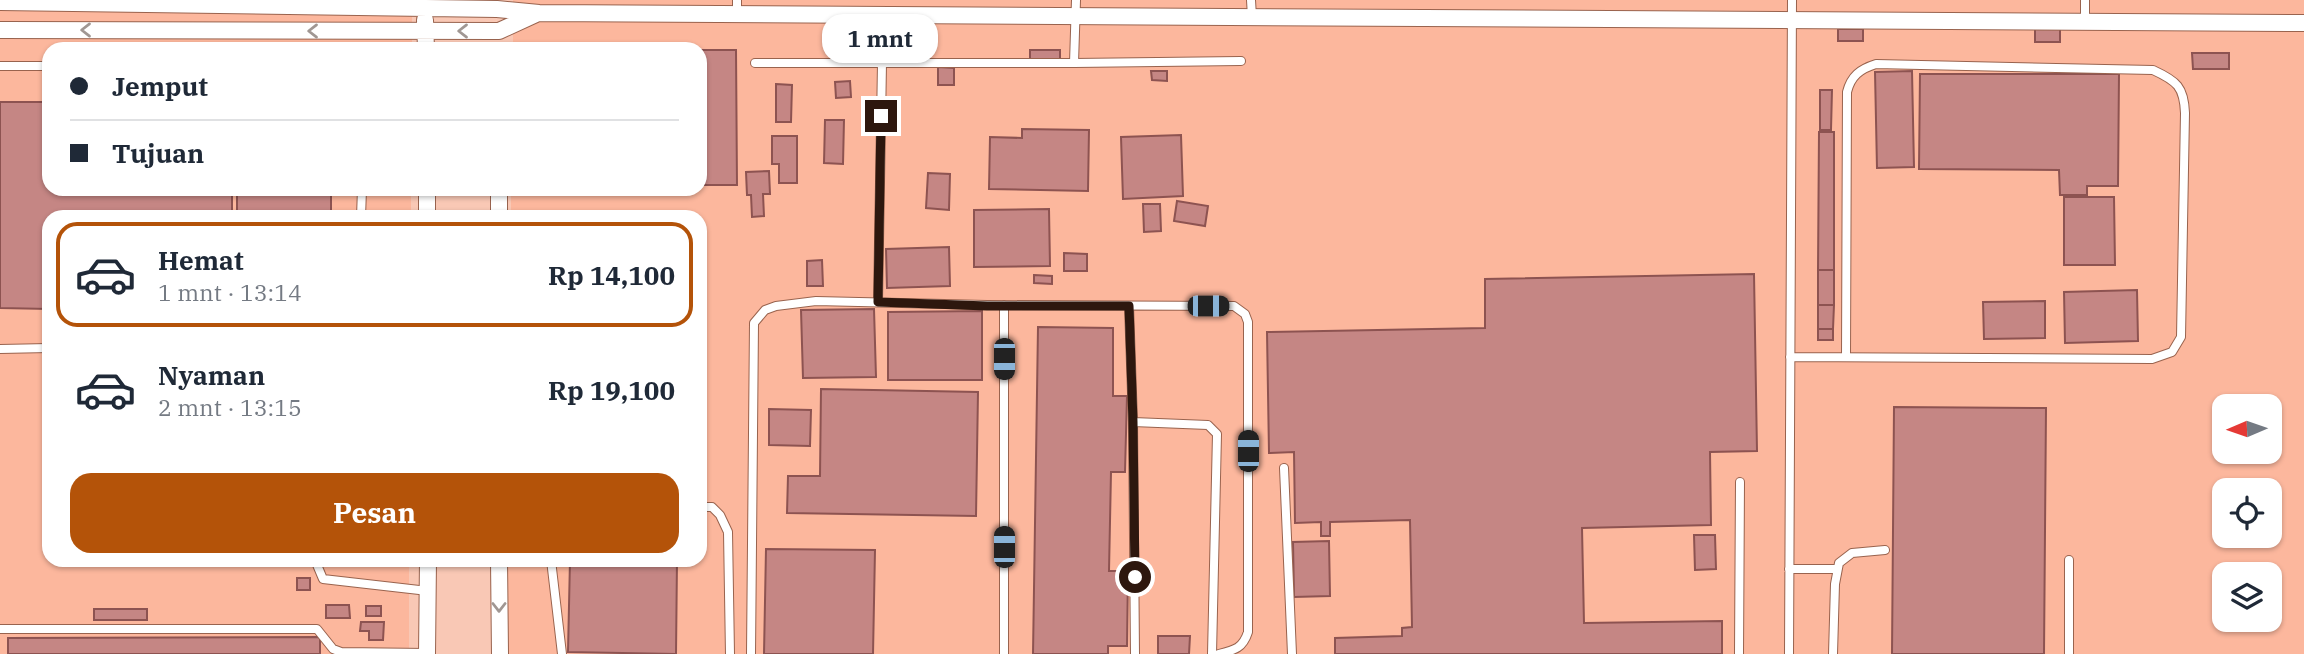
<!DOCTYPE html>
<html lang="id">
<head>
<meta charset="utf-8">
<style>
	body { margin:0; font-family:"IBM Plex Serif",serif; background:#f2f2f3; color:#1f2937; height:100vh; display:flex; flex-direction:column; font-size:26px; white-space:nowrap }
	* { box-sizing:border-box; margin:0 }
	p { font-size:23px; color:#747a83 }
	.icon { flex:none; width:38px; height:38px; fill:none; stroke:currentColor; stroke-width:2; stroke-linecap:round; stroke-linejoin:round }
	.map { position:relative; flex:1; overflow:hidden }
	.details { position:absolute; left:42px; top:210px; width:665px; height:357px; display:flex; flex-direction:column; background:#fff; border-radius:21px; box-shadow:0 2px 5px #0004 }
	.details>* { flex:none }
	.top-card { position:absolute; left:42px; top:42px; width:665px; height:154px; border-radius:21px; box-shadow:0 2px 5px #0004; display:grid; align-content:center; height:154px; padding:0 28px; background:#fff }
	.needle { width:46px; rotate:268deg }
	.buttons { position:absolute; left:2212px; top:394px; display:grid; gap:14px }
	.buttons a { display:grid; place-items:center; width:70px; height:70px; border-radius:14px; background:#fff; box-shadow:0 2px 5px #0004; font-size:35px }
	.end { position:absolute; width:32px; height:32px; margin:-16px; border:9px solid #2d170e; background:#fff; box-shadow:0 0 0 4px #fff }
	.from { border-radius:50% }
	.bubble { position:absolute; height:49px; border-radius:21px; background:#fff; box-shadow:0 2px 5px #0004; font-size:23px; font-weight:700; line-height:49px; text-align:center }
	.car { position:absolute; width:21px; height:42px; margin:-21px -10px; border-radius:9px; box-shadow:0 0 5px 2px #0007; background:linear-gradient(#222 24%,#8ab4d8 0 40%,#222 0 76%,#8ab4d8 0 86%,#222 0) }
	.top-card b { display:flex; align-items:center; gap:24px; height:66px; font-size:26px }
	.top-card b+b { border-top:2px solid #e0e1e3 }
	.top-card i { width:18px; height:18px; background:#1f2937 }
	ul { padding:12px 0 0; list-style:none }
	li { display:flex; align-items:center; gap:21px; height:105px; margin:0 14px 10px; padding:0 14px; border:4px solid transparent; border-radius:21px }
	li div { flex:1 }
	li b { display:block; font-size:26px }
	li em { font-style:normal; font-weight:700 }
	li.current { border-color:#b45309 }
	li>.icon { width:63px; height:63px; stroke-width:1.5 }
	.action { display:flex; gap:14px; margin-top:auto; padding:14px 28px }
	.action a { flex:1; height:80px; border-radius:21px; background:#b45309; color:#fff; font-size:28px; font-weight:700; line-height:80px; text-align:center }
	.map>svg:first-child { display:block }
	.built { fill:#fcb79d; fill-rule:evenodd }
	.building { fill:#c58684; stroke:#8d5351; stroke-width:2 }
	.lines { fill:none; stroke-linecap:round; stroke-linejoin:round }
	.lane-casing { stroke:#99634e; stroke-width:10 }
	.street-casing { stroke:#99634e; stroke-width:18 }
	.lane { stroke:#fff; stroke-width:8 }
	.street { stroke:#fff; stroke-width:16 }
	.oneway { stroke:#a09793 }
	.route { stroke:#2d170e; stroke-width:9 }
</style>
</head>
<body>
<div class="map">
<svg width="2304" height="654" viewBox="0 0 2304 654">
	<rect width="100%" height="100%" fill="#f9c8b5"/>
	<path class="built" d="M0 0H412V49H49V189H411V217H49V560H409V654H0Z
		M513 0H2304V654H507L508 560H700V217H511V189H700V49H513ZM2224 406H2270V452H2224ZM2224 490H2270V536H2224ZM2224 574H2270V620H2224Z"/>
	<path class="building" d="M2035 28H2060V42H2035Z
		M1838 29H1863V41H1838Z
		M700 50H736L737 185H700Z
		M1030 50H1060V60H1030Z
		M2192 53H2229V69H2193Z
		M938 67 954 68V85H938Z
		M1151 71H1167V81L1152 80Z
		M1912 71 1914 167 1877 168 1875 72Z
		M1920 74H2119L2118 186H2087V195H2060L2059 170 1919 169Z
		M850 81 851 97 836 98 835 82Z
		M776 84 792 85 791 122H776Z
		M1820 90H1832L1831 130H1820Z
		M0 102H49V189H232V217H49V309L0 308Z
		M825 120H844L843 164 824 163Z
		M1022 129 1089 130 1088 191 989 189 990 137 1022 138Z
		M1819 132H1834V270H1818Z
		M1181 135 1183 196 1123 199 1121 137Z
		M772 136H797V183H779V164H772Z
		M769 171 770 194H763L764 216 752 217 751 195H747L746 172Z
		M928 173 950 174 949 210 926 208Z
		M237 189H331V217H237Z
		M2064 197H2114L2115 265H2064Z
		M1177 201 1208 206 1205 226 1174 221Z
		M1143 204H1160L1161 231 1144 232Z
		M1049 209 1050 266 974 267V210Z
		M949 247 950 286 887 288 886 249Z
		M1064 253 1087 254V271H1064Z
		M822 260 823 286H807V261Z
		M1818 270H1834V305H1818Z
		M1754 274 1757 451 1710 452 1711 525 1582 528 1584 623 1722 621V654H1335V638L1402 636V628L1412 627 1410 520 1330 522V536H1321V522L1295 523 1294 452 1269 453 1267 332 1485 328V279Z
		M1034 275 1052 276V284L1034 283Z
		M2137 290 2138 341 2065 343 2064 292Z
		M2045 301V338L1984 339 1983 302Z
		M1818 305H1834L1833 329H1818Z
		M874 309 876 377 803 378 801 310Z
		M982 311V380H888V312Z
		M1038 327 1113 328V396H1127L1125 472H1111L1109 571H1128L1127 646H1108V654H1033Z
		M1818 329H1833V340H1818Z
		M821 389 978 392 976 516 787 513 788 476H820Z
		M1894 407 2046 408 2044 654H1892Z
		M769 409 811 410 810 446 769 445Z
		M1694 535H1715L1716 569 1695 570Z
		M1329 541 1330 596 1294 597 1293 542Z
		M766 549 875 550 873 654H764Z
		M570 560H677L676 654 568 652Z
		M297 578H310V590H297Z
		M326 605H349L350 618H326Z
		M366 606H381V616H366Z
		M94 609H147V620H94Z
		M361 622H384L383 640H369V631H360Z
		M1158 636H1190L1189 654H1158Z
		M320 637V654H8V638Z"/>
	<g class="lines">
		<g class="lane-casing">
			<path id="lane" d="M737 0V14
				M1251 0 1252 17
				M2085 0V22
				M755 63H1074L1076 0
				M1074 63 1241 61
				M0 66H49
				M361 217 362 189
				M878 302 882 63
				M1129 306 1133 422 1135 654
				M0 349 49 348
				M1790 357 2152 359 2172 352 2181 337 2185 113C2184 87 2177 81 2153 70L1876 64C1860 69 1851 76 1847 92L1846 357
				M1133 422 1208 425 1217 434 1212 654
				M1284 468 1292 654
				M700 507H712L720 515 728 532 730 654
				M315 560 323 579 428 591
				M551 560 562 654
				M1789 569H1837
				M0 629H317L333 649 341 652 427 653
				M751 654 754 323 765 310 776 306 816 301 987 305 1234 306 1245 314 1248 322V632C1243 648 1235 650 1219 654
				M1004 654V305
				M1739 654 1740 482
				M1789 654 1792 0
				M1833 654 1835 584 1839 563 1852 553 1885 550
				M2069 654V560"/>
		</g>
		<g class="street-casing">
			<path id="street" d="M0 2 497 9 539 13 2304 23
				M425 20 426 49
				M0 30 499 31 536 14
				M427 189V217
				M499 189V217
				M499 560 500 654
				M427 654 428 560"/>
		</g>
		<use href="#lane" class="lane"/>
		<use href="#street" class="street"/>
	</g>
	<defs><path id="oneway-chevron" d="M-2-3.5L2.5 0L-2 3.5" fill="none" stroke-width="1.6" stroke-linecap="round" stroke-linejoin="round" transform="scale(1.75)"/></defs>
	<g class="oneway">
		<use href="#oneway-chevron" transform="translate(86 30) rotate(-180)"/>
		<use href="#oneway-chevron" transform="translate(313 31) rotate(-180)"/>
		<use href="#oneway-chevron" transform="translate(463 31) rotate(-180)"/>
		<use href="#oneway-chevron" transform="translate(499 607) rotate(90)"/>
	</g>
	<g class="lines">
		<path class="route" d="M881 116 878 302 987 306H1129L1133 422 1135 577"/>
	</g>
</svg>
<div class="buttons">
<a><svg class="needle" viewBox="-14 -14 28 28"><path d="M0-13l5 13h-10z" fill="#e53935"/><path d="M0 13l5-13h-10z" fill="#747a83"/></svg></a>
<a><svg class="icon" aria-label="locate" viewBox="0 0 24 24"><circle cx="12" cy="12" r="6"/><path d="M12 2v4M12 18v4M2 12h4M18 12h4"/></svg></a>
<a><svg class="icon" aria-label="layers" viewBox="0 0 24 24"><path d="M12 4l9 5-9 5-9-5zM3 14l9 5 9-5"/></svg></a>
</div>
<i class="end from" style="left:1135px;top:577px"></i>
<i class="end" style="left:881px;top:116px"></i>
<div class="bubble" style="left:822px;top:14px;width:116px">1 mnt</div>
<i class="car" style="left:1208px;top:306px;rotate:90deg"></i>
<i class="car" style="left:1004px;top:359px;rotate:180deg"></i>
<i class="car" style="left:1248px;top:451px;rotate:0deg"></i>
<i class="car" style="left:1004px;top:547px;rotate:0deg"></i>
<div class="top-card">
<b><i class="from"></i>Jemput</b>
<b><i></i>Tujuan</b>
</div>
<section class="details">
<ul>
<li class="current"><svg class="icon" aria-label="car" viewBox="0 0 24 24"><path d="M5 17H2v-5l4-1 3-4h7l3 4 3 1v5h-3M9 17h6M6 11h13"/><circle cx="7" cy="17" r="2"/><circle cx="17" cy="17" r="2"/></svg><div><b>Hemat</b><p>1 mnt · 13:14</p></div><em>Rp 14,100</em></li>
<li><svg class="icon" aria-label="car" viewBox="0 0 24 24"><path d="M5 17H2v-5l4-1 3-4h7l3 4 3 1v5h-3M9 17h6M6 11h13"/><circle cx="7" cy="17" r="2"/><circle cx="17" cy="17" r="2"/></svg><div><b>Nyaman</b><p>2 mnt · 13:15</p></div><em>Rp 19,100</em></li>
</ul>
<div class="action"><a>Pesan</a></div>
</section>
</div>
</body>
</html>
